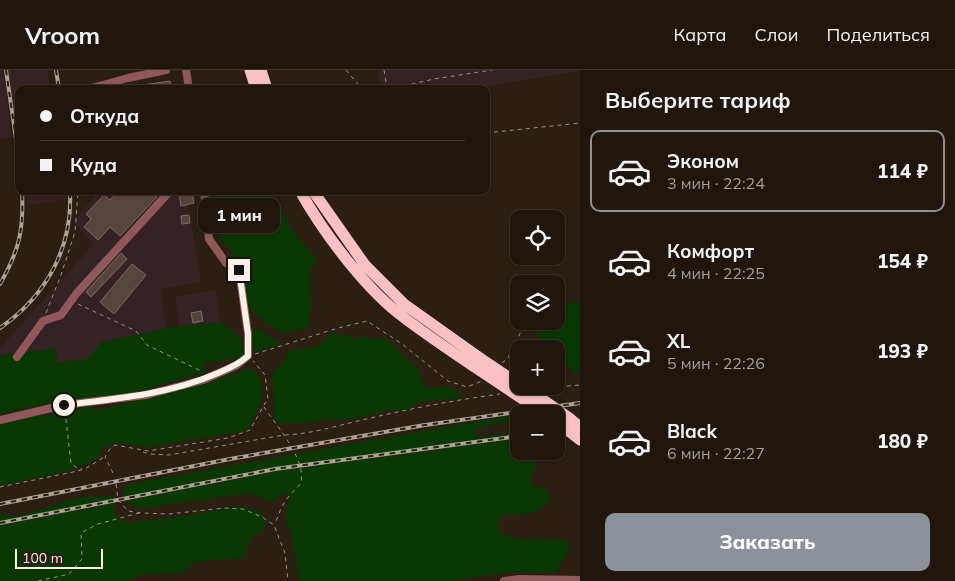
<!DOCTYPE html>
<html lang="ru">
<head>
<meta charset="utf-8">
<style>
	body { margin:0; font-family:Mulish,sans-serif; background:#281f17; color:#f1f3f6; height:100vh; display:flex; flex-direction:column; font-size:19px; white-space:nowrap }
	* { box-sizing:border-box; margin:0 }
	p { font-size:16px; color:#a29f9e }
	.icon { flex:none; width:28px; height:28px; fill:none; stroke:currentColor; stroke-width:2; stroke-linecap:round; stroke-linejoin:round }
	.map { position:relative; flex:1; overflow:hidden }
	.details { display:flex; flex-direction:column; background:#20160e; width:375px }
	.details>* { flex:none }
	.top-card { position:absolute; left:15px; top:15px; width:475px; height:110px; border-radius:10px; box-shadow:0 1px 4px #0004,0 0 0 1px #3d352e; display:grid; align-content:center; height:110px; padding:0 25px; background:#20160e }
	.controls { position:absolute; left:510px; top:140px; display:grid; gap:10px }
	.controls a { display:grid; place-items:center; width:55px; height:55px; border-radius:10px; background:#20160e; box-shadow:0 1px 4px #0004,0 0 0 1px #3d352e; font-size:25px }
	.scale { position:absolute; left:15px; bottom:12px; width:88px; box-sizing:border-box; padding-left:5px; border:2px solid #faf0e8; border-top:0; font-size:14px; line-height:18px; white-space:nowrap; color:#faf0e8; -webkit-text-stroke:4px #2b1e12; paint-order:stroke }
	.end { position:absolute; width:22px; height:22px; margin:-11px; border:6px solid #faf0e8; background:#111; box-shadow:0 0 0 2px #111 }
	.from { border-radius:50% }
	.bubble { position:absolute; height:35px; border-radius:10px; background:#20160e; box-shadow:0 1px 4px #0004,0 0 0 1px #3d352e; font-size:16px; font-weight:800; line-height:35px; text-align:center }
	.top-card b { display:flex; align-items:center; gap:18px; height:48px; font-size:19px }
	.top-card b+b { border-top:1px solid #3d352e }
	.top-card i { width:12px; height:12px; background:#f1f3f6 }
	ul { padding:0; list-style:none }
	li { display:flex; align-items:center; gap:15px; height:82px; margin:0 10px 8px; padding:0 15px; border:2px solid transparent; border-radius:10px }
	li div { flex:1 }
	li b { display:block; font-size:19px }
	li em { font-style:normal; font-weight:800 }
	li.active { border-color:#8c9099 }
	li>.icon { width:45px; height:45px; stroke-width:1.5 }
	h2 { padding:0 25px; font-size:22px; line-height:60px }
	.cta { display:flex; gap:10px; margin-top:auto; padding:10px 25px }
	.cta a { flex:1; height:58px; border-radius:10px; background:#8c9099; color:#fff; font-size:20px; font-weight:800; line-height:58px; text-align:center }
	header { display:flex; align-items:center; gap:30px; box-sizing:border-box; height:70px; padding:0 25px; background:#20160e; border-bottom:1px solid #3d352e }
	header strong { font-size:24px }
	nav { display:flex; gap:28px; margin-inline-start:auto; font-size:18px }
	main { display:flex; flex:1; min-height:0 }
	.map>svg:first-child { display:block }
	.industrial { fill:#352225 }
	.green { fill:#093700 }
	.building { fill:#58443f; stroke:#7f6964 }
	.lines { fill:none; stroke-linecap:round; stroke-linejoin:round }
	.path { stroke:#9c9187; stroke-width:1; stroke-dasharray:4 4; stroke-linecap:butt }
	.minor { stroke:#90575d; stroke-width:8 }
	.highway { stroke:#fac0c4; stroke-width:11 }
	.rail-casing { stroke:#ada298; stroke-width:4 }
	.rail { stroke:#2b1e12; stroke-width:2; stroke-dasharray:5.5; stroke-linecap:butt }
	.highway-bridge { stroke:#fac0c4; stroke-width:11 }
	.route { stroke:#faf0e8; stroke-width:6 }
</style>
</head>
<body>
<header>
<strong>Vroom</strong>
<nav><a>Карта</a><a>Слои</a><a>Поделиться</a></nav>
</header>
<main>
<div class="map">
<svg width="580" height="511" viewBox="0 0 580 511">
	<rect width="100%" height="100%" fill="#2b1e12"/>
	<path class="industrial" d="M0 0H3L12 67 0 69Z
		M8 0H48L50 19H19V76Z
		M378 0H580V1L467 19H381Z
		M25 121H67L68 129 27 135Z
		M94 121H186L201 212 161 219 170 290 0 317V278L93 175 74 152 94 127Z
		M215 220 222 259 181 266 175 227Z"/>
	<path class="green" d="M213 121H271L291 158 317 190 310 198 311 240 308 256 301 260 279 262 249 238 242 208 236 196 232 181 219 166 211 134Z
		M580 230V302H574L556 283V279H552L536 263 539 251H556V238Z
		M222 252 242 269 244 287 203 293 205 302 122 326 69 330 0 343V285L56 278 57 292 88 289 101 272 176 256Z
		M251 259H258L281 273 254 282 250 272Z
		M331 263 359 268 363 265 372 269 385 267 418 300 425 318 448 316 463 327 420 332 405 341 387 340 358 348 280 354 274 348 273 301 285 291 288 280 317 277Z
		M246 299H251L258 303 261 309 263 327 249 358 242 361 148 377 117 372 102 379 98 388 81 396 60 403 0 415V352L91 336 97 340 216 309Z
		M523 343 519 344 518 347 475 359 476 366 519 363V381L534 383C540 393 534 399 530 409L533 415 547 420 550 426C541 451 519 440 500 446 484 475 546 469 561 469L568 471 570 478 556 502 514 501 452 511H299L291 463 286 450V442L290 428 288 422C282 423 276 431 269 430 262 429 257 424 248 423L143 438C131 437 126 430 123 419L128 414Z
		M114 426V442L124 452 170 448 239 436 262 442 266 457C253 466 247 471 245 487L193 492 184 502 144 504 125 511H0V444L19 446 79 427Z"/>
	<path class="building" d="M170 11 171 19H136L135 16Z
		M118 121H138L143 126 148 121H151L157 127 120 166 110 157 98 170 84 157 91 149 86 144 104 125 110 130Z
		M192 121 194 133 181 136 179 123Z
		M189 145 190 153 182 154 181 146Z
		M121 183 127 189 91 227 86 222Z
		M132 194 146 205 114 244 100 232Z
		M201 241 203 251 193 253 191 243Z"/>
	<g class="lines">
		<path class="path" d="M346 0 362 19
			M384 0 386 12 394 18 434 9 492 0
			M486 63 580 53
			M78 234 136 261 147 275 203 302
			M46 243 61 205 75 162 78 121
			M255 284 338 258 367 251 402 274 448 311 467 317 482 311
			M502 293 508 288 526 251
			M543 318 580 315
			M264 337C276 355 306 389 301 412 300 416 294 420 291 424 283 432 279 443 275 454
			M65 341 71 393 77 398 82 399
			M143 382 150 384 169 385 284 365C314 364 342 354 371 348 413 338 456 330 500 324
			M113 403 105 387 109 380 115 375 148 381 228 368 250 360 268 328 265 305 253 291
			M116 414 118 430 128 441 141 443 169 444 224 438 243 439 262 447 274 455 285 483 288 511
			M0 417 73 402 85 399 104 387
			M38 511 69 504 82 489 81 463 98 454 139 443"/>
		<path class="minor" d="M186 0 189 19
			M88 19 128 8 166 0
			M17 287 43 251 61 245 76 224 170 121
			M0 350 64 335 146 325 203 310 237 295 248 286V264L239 200 226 193 209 169 204 121
			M504 511 519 509 580 510"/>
		<path class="highway" d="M250 0 256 19
			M261 0 267 19
			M300 121C323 162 362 214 398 243 422 262 448 279 473 296
			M313 121 365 195 404 234 480 288"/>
		<g class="rail-casing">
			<path id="rail" d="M6 0 19 90
				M56 0 59 19
				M0 214C19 181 24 160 22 121
				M0 258C46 226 73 178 70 121
				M556 361 580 358
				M0 434 230 389 425 355 580 333
				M0 453 275 399 519 366"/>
		</g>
		<use href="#rail" class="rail"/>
		<path class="highway-bridge" d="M480 288 519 314
			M473 296 545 344
			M523 316 568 347 580 357
			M556 351 580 370"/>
	</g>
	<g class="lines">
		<path class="route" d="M64 335C117 329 170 324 218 303 230 298 239 294 248 286V264L239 200"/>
	</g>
</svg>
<div class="controls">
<a><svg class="icon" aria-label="locate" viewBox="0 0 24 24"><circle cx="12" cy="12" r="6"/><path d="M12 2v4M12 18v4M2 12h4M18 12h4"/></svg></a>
<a><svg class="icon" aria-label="layers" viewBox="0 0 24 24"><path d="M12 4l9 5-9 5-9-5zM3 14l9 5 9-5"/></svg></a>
<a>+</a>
<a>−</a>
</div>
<div class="scale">100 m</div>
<i class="end from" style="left:64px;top:335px"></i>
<i class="end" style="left:239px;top:200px"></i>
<div class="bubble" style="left:198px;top:128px;width:82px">1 мин</div>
<div class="top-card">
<b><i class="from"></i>Откуда</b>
<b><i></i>Куда</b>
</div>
</div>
<section class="details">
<h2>Выберите тариф</h2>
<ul>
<li class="active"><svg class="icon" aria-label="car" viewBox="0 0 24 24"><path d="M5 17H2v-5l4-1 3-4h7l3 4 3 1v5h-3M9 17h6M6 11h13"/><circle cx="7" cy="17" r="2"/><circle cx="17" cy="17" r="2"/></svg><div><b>Эконом</b><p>3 мин · 22:24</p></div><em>114 ₽</em></li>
<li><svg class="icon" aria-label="car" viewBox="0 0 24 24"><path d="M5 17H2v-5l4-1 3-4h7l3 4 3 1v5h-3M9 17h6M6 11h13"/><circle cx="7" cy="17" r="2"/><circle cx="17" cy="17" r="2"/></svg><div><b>Комфорт</b><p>4 мин · 22:25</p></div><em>154 ₽</em></li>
<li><svg class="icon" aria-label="car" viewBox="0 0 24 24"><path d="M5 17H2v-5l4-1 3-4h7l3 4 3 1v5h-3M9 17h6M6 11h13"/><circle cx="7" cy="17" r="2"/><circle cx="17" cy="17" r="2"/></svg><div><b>XL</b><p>5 мин · 22:26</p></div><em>193 ₽</em></li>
<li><svg class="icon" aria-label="car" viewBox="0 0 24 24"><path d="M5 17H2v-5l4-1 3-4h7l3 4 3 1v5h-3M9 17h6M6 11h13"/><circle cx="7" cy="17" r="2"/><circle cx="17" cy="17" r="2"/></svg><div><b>Black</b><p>6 мин · 22:27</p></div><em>180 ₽</em></li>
</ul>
<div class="cta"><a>Заказать</a></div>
</section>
</main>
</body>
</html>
